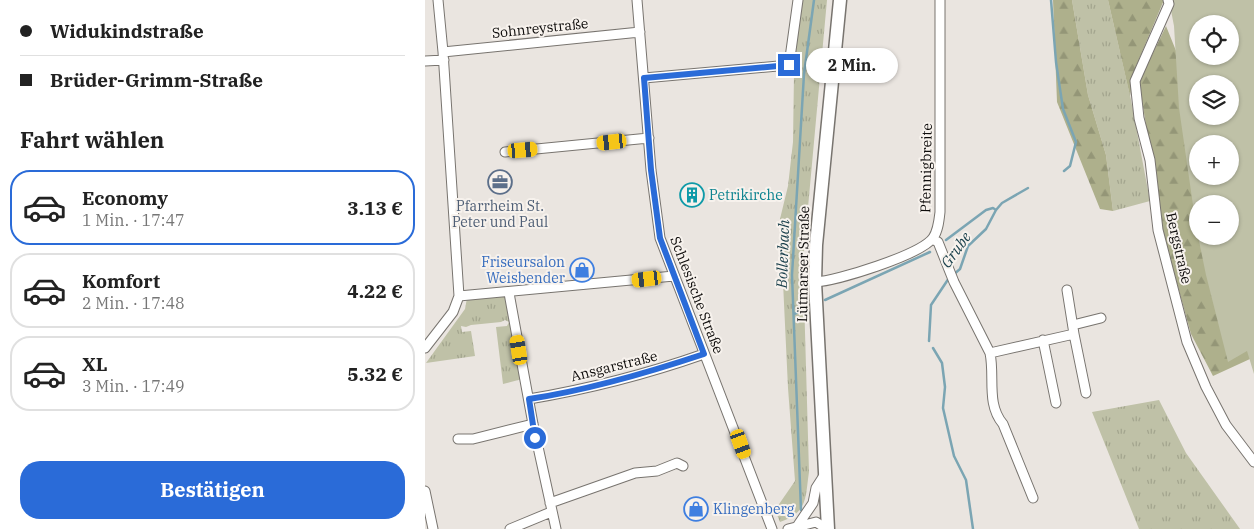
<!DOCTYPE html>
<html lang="de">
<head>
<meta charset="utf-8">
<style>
	body { margin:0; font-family:"IBM Plex Serif",serif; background:#f2f2f2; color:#222; height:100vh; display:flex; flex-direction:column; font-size:19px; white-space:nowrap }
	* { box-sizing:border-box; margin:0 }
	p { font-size:16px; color:#767676 }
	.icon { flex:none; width:28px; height:28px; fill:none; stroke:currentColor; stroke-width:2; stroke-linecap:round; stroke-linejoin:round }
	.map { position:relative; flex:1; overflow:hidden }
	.details { display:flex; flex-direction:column; background:#fff; width:425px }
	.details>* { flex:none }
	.guide { display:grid; align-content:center; height:110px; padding:0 20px; background:#fff }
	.tools { position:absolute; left:764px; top:15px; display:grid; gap:10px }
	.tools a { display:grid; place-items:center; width:50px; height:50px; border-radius:50%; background:#fff; box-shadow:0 1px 4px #0004; font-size:25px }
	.end { position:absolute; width:22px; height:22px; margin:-11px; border:6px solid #2a6bd8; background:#fff; box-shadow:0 0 0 2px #fff }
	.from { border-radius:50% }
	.bubble { position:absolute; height:35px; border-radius:18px; background:#fff; box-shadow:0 1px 4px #0004; font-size:16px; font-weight:800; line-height:35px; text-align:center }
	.car { position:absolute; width:15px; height:30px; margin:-15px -8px; border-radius:6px; box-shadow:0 0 4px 1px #0007; background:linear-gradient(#f5c518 24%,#345 0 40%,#f5c518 0 76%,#345 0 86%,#f5c518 0) }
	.guide b { display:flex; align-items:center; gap:18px; height:48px; font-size:19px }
	.guide b+b { border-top:1px solid #e0e0e0 }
	.guide i { width:12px; height:12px; background:#222 }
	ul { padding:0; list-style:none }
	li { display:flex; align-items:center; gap:15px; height:75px; margin:0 10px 8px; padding:0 10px; border:2px solid #e0e0e0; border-radius:20px }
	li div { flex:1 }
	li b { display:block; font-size:19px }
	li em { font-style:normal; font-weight:800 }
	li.current { border-color:#2a6bd8 }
	li>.icon { width:45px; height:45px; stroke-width:1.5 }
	h2 { padding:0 20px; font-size:22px; line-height:60px }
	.button { display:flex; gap:10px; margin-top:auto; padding:10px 20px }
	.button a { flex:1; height:58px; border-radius:20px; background:#2a6bd8; color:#fff; font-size:20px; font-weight:800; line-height:58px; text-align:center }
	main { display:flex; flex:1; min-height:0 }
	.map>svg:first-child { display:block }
	.grass { fill:url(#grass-tufts) }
	.forest { fill:url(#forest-firs); fill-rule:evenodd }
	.green { fill:#bfc1a7; fill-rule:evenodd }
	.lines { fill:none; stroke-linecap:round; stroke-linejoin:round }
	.stream { stroke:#7ba5b3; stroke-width:2.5 }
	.minor-casing { stroke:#78746f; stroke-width:11 }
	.secondary-casing { stroke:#78746f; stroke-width:15 }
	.minor { stroke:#fff; stroke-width:9 }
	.secondary { stroke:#fff; stroke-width:12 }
	.route { stroke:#2a6bd8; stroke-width:6 }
	.labels { text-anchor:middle; stroke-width:4; stroke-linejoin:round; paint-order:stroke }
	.street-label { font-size:14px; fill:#0e0c0b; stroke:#f7f2ed }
	.culture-label { font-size:14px; fill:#0d838f; stroke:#f7f2ed; text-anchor:start }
	.service-label { font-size:14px; fill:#4e5e75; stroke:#f7f2ed }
	.shop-label { font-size:14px; fill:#366cbe; stroke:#f7f2ed; text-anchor:end }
	.water-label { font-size:15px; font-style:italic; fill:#163d49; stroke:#f7f2ed }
</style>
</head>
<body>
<main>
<section class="details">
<div class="guide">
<b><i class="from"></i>Widukindstraße</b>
<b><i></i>Brüder-Grimm-Straße</b>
</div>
<h2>Fahrt wählen</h2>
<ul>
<li class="current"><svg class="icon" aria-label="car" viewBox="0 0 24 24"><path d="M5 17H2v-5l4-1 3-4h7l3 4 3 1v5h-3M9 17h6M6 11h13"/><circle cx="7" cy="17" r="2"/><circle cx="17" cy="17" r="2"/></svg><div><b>Economy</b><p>1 Min. · 17:47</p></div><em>3.13 €</em></li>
<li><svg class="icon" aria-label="car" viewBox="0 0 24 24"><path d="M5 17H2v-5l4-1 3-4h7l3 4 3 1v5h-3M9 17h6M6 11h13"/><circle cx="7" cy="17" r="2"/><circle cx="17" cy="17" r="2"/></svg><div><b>Komfort</b><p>2 Min. · 17:48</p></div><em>4.22 €</em></li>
<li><svg class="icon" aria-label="car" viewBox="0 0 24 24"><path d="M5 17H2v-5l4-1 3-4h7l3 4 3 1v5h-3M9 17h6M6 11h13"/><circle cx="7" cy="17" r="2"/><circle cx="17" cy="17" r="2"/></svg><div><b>XL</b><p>3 Min. · 17:49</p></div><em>5.32 €</em></li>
</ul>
<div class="button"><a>Bestätigen</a></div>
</section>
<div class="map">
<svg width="829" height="529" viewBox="0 0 829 529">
	<defs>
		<pattern id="grass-tufts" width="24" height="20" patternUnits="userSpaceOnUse" patternTransform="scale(1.25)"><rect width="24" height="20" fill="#bfc1a7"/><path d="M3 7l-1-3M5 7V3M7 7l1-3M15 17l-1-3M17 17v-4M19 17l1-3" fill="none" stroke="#a3a58e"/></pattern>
		<pattern id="forest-firs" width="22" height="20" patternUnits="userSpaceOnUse" patternTransform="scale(1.25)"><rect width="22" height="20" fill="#aeb08c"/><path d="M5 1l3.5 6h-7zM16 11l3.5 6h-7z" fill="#949677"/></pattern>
	</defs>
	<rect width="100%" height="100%" fill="#eae5e0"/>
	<path class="grass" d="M376 0H402L378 262 384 472C380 499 383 512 355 522L350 510 370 481 363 388 355 219 363 186 368 142 369 73Z
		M647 0H683L706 100 725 201 688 211 681 155 663 95Z
		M82 296 97 379 78 384 71 327 82 326 84 322 80 320 76 322 46 325 41 327 36 326 37 332 46 331 50 356 1 363 40 309 42 298Z
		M734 400 761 453 815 529H714L667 412Z"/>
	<path class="forest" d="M628 0H647L663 95 681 155 688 211 675 209 632 102Z
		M683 0H739L709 71 705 96Z
		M829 0 825 359 788 376 766 334 739 236 714 82 741 26 758 68 805 56V24ZM772 84H805V116H772ZM772 144H805V176H772ZM772 204H805V236H772Z"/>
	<path class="green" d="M744 0H829V374L822 351 803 362 781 275 773 236H805V204H772V233L754 108 749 26ZM772 24H805V56H772ZM772 84H805V116H772ZM772 144H805V176H772Z"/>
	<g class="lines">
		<path class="stream" d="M626 0 631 62 638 109 651 142 645 166 639 171
			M521 240 561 210 568 208 571 210
			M528 275 535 269 543 246 561 229 571 210 577 203 603 188
			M400 300 505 252
			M369 314 378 310
			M504 341 506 305 524 278
			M508 348 517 363 520 387 518 408 529 456 541 480 548 529
			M376 510 367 275 379 74 389 0"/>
		<g class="minor-casing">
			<path id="minor" d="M212 0 226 170 235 238 347 529
				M743 0 744 4 710 81 714 118 725 160 733 230 762 342 781 387 801 425 829 462
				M18 52 215 32
				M0 61 19 60
				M219 78 364 65 373 0
				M80 152 224 138
				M507 239 513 242 529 282 565 353C570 377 561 404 578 424L608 498
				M390 282C412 281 495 255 508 238 513 231 514 221 515 212V0
				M642 290 649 334
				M84 293 108 424 131 529
				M34 296 249 276
				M648 325 676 318
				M618 340 631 403
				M0 348 28 312 34 296 18 52 13 0
				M565 353 649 334 661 393
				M104 399C164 389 222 374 279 354
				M33 439H48L108 424
				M0 491 8 529
				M125 503 210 473 232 471 252 463 258 466
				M373 525 388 503 391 488 400 474
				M85 529 126 512
				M363 529 391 522 402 529"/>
		</g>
		<g class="secondary-casing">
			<path id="secondary" d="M403 529 390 282 391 245 415 0"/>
		</g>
		<use href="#minor" class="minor"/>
		<use href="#secondary" class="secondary"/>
	</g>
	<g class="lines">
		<path class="route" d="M110 438 104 399C164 390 222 373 279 354L235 238 226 170 219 78 364 65"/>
	</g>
	<defs>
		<g id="office-ring" transform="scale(1.25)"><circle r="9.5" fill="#f7f2ed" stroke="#5c6f8a" stroke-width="1.5"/><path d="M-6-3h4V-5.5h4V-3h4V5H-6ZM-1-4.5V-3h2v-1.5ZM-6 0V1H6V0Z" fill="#5c6f8a"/></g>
		<g id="building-ring" transform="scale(1.25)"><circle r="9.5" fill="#f7f2ed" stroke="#0f9aa8" stroke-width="1.5"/><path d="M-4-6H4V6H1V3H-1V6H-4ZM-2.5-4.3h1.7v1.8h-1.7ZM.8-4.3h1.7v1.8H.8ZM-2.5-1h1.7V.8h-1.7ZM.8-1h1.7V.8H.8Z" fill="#0f9aa8"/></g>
		<g id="shop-ring" transform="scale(1.25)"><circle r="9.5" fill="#f7f2ed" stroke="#3f7fe0" stroke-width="1.5"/><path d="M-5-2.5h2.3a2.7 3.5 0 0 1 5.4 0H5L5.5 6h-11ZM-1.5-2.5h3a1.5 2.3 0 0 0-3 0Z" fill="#3f7fe0"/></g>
	</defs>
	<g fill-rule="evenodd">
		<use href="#office-ring" x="75" y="182"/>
		<use href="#building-ring" x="267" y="195"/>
		<use href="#shop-ring" x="157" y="270"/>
		<use href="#shop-ring" x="271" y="509"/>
	</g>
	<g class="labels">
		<g class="street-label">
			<text transform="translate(115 28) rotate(-6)" y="5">Sohnreystraße</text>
			<text transform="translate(501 168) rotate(-89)" y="5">Pfennigbreite</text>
			<text transform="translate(754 248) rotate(77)" y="5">Bergstraße</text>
			<text transform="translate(378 264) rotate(-89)" y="5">Lütmarser Straße</text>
			<text transform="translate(272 295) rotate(69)" y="5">Schlesische Straße</text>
			<text transform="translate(189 366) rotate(-14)" y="5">Ansgarstraße</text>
		</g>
		<g class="culture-label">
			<text x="284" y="200">Petrikirche</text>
		</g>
		<g class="service-label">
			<text x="75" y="211">Pfarrheim St.<tspan x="75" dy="16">Peter und Paul</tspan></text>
		</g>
		<g class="shop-label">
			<text x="140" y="267">Friseursalon<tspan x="140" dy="16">Weisbender</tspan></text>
			<text x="288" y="514" text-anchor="start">Klingenberg</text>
		</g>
		<g class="water-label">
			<text transform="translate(531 250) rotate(-54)" y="5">Grube</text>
			<text transform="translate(358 254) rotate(-88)" y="5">Bollerbach</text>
		</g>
	</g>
</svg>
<div class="tools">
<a><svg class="icon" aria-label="locate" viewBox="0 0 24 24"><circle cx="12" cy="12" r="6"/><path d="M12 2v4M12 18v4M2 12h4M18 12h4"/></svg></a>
<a><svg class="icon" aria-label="layers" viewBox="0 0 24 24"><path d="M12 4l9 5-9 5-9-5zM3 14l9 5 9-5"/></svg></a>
<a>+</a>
<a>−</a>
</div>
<i class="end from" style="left:110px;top:438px"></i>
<i class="end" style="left:364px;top:65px"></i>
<div class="bubble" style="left:381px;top:48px;width:92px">2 Min.</div>
<i class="car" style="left:187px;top:142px;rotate:264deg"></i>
<i class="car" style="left:98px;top:150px;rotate:85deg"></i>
<i class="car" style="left:222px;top:279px;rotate:263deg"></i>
<i class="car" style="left:94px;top:350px;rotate:351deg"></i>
<i class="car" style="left:316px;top:444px;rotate:160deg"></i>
</div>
</main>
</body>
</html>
